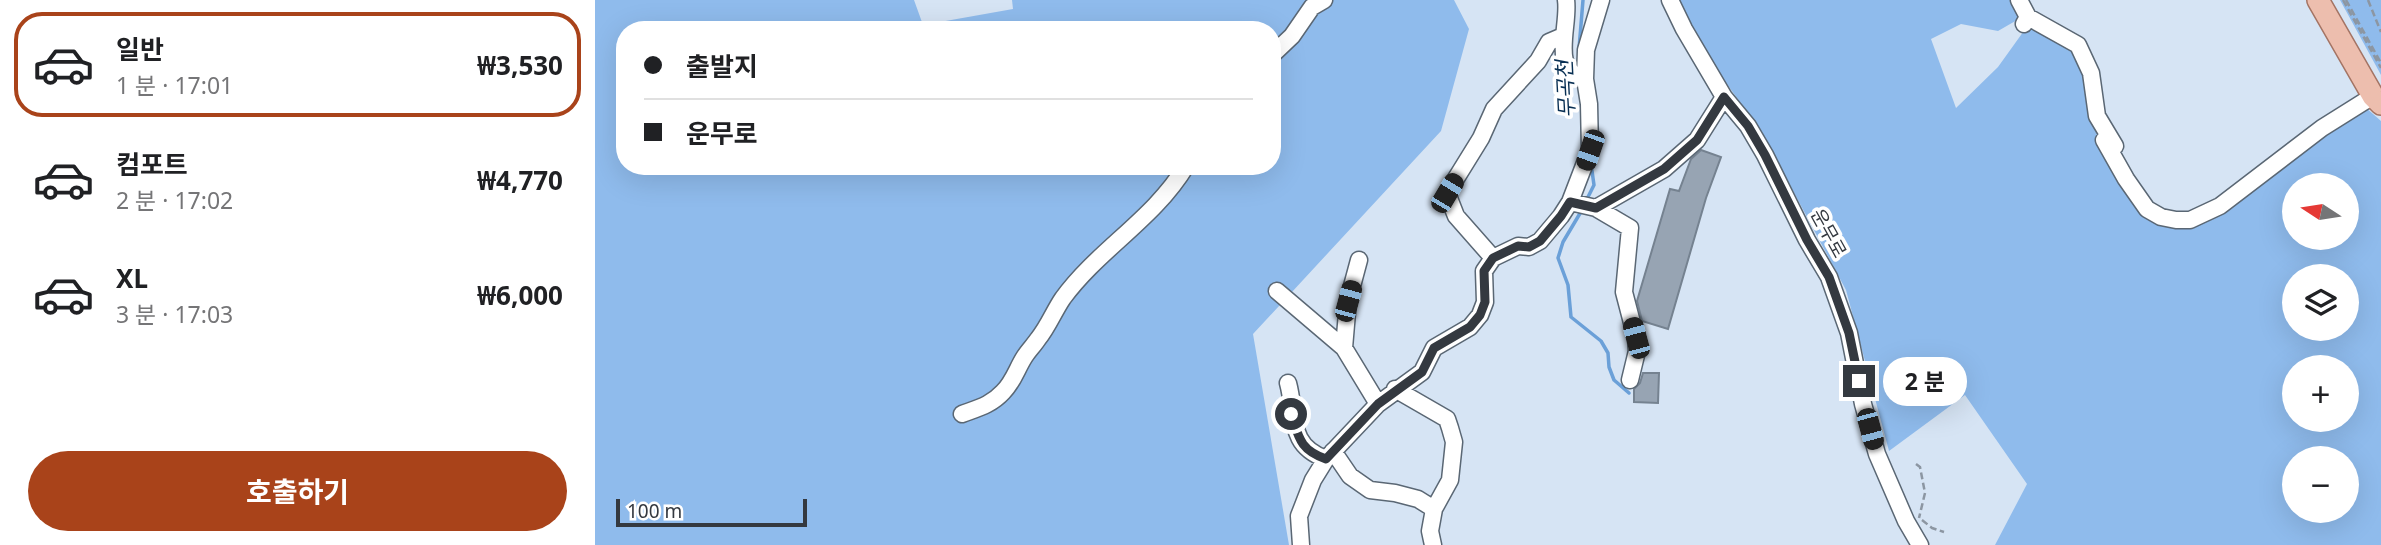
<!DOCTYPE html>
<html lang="ko">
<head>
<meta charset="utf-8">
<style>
	body { margin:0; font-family:"Noto Sans","Noto Sans KR",sans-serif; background:#f6f6f6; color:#202124; height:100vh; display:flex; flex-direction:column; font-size:26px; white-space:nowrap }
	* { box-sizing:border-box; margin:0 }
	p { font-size:23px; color:#757577 }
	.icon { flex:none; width:38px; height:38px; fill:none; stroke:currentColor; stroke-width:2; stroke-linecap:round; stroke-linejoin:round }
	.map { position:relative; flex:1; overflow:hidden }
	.sheet { display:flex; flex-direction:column; background:#fff; width:595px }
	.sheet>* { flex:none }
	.hud { position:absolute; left:21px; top:21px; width:665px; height:154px; border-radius:28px; box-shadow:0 7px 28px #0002; display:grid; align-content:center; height:154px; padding:0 28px; background:#fff }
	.needle { width:46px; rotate:282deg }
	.buttons { position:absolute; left:1687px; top:173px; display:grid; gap:14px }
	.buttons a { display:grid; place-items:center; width:77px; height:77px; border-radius:50%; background:#fff; box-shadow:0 7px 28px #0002; font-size:35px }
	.scale { position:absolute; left:21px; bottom:18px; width:191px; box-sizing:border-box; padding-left:7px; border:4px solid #343940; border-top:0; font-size:19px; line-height:24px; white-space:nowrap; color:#343940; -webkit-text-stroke:5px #fff; paint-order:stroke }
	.end { position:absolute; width:32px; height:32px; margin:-16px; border:9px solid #343940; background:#fff; box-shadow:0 0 0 4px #fff }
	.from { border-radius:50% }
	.bubble { position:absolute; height:49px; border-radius:24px; background:#fff; box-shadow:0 7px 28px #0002; font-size:23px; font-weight:700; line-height:49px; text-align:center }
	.car { position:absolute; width:21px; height:42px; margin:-21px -10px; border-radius:9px; box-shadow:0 0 5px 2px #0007; background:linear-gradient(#222 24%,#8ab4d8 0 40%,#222 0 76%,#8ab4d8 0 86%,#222 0) }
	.hud b { display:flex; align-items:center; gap:24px; height:66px; font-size:26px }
	.hud b+b { border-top:2px solid #e0e0e0 }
	.hud i { width:18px; height:18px; background:#202124 }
	ul { padding:12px 0 0; list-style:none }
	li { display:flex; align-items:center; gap:21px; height:105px; margin:0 14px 10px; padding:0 14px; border:4px solid transparent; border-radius:28px }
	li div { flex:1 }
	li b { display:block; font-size:26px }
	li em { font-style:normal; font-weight:700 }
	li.on { border-color:#a9431a }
	li>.icon { width:63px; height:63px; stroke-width:1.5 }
	.action { display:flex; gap:14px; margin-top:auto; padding:14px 28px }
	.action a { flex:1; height:80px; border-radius:42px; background:#a9431a; color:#fff; font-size:28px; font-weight:700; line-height:80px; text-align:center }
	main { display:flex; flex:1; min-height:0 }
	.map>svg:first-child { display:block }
	.green { fill:#8fbbec; fill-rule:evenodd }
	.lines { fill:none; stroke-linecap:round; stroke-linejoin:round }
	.stream { stroke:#6ba0d8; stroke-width:3.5 }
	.building { fill:#97a4b3; stroke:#758290; stroke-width:2 }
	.minor-casing { stroke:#5a6774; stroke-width:19 }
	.major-casing { stroke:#a47464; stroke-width:24 }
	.path { stroke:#8c96a2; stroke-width:2.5; stroke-dasharray:7 3.5; stroke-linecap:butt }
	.minor { stroke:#fff; stroke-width:16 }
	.major { stroke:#edbeae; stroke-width:21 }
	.route { stroke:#343940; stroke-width:9 }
	.labels { text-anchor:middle; stroke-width:7; stroke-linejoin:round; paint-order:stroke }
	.street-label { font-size:19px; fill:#343940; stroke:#fff }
	.water-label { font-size:21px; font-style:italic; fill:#082f53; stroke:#fff }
</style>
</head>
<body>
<main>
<section class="sheet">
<ul>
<li class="on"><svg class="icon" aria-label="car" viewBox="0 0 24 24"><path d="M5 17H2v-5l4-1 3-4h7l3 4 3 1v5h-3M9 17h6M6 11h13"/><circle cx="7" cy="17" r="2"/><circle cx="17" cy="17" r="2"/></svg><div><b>일반</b><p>1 분 · 17:01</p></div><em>₩3,530</em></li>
<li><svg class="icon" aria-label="car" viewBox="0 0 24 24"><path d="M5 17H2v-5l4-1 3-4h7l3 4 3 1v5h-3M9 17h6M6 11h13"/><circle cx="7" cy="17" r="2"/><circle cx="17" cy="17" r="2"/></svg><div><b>컴포트</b><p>2 분 · 17:02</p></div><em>₩4,770</em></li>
<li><svg class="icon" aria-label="car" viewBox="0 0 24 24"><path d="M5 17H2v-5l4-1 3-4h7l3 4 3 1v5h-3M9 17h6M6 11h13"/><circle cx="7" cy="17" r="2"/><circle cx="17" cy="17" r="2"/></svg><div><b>XL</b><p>3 분 · 17:03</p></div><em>₩6,000</em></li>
</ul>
<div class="action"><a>호출하기</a></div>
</section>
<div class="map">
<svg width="1786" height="545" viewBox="0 0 1786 545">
	<rect width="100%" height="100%" fill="#d6e4f4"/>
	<path class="green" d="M0 0H319L328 25 418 9 417 0H859L874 29 846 131 658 334 694 545H0ZM30 30H677V166H30Z
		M1083 0H1423L1429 16 1403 31 1366 24 1336 39 1361 108 1403 67 1436 21 1481 47 1545 206 1584 223 1770 107 1786 121V545H1400L1432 484 1370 395 1294 451 1251 290 1166 131 1126 76ZM1699 186H1752V238H1699ZM1699 276H1752V329H1699ZM1699 368H1752V420H1699ZM1699 458H1752V511H1699Z
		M1745 0H1786V75Z"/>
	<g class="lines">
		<path class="stream" d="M984 49 988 0
			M992 199 999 185 996 164
			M987 210 968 242 963 258 973 285 976 317 1006 341 1013 353 1014 367 1019 380 1034 393"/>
	</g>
	<path class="building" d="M1106 150 1126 157 1111 198 1073 329 1047 321 1042 301 1075 189 1084 191 1096 159Z
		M1048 373H1064L1063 403 1039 402V389L1045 383Z"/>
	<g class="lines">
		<g class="minor-casing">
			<path id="minor" d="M971 0C975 25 954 72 990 79
				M1075 0 1089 29 1129 97 1153 126 1170 155 1212 240 1234 277 1254 333 1268 404 1282 454 1311 521 1325 545
				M1424 0 1433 17
				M1429 24 1433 17 1483 45 1496 73 1502 116 1520 146
				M677 55 697 36 717 7 729 0
				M1509 140 1531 179 1552 209 1566 217 1581 220H1595L1625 206 1727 128 1778 96
				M975 202 1001 208 1035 228 1029 292 1041 338 1042 351 1035 380
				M1001 208 1069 169 1102 140 1129 97
				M898 258 861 216 852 193 886 138 899 109 943 61 954 42 968 36
				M764 260 753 301 749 348 783 404
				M682 291 749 348
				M693 383C702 416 692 445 731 459
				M800 389 852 419 855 428 859 442 855 480 839 509
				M367 414C383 408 396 405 408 392 419 381 422 368 430 356 434 350 439 345 443 339 453 327 459 311 468 298 504 249 559 219 591 166
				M738 451 755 476 775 490 800 493 823 499 839 509 835 531 838 545
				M706 545 704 516 718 480 731 459 783 404 827 372 839 348 875 327 885 315 890 302 889 271 898 258 923 246 934 247 945 241 966 216 975 202 995 150 994 104 990 79 991 50 1006 0"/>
		</g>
		<g class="major-casing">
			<path id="major" d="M1723 0 1778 96 1786 104"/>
		</g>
		<path class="path" d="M1748 0 1786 68
			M1751 0 1786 63
			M1773 0 1786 32
			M1321 464 1325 467 1330 493 1324 518
			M1327 520 1337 528 1349 532"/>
		<use href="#minor" class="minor"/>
		<use href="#major" class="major"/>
	</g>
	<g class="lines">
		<path class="route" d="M696 414C704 438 705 450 731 459L783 404 827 372 839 348 875 327 885 315 890 302 889 271 898 258 923 246 934 247 945 241 966 216 975 202 1001 208 1069 169 1102 140 1129 97 1153 126 1170 155 1212 240 1234 277 1254 333 1264 381"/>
	</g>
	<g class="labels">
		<g class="street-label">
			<text transform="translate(1234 233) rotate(61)" y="7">운무로</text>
		</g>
		<g class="water-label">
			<text transform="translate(971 89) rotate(-93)" y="7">무곡천</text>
		</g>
	</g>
</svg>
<div class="buttons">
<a><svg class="needle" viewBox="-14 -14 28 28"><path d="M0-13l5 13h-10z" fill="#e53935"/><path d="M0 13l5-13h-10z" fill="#757577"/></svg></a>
<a><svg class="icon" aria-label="layers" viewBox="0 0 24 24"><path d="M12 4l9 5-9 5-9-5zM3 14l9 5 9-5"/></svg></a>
<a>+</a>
<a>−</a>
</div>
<div class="scale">100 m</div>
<i class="end from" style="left:696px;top:414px"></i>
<i class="end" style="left:1264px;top:381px"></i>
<div class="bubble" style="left:1288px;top:357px;width:84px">2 분</div>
<i class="car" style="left:995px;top:150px;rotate:199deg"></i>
<i class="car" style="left:852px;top:193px;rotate:31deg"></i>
<i class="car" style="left:753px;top:301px;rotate:15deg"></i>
<i class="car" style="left:1041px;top:338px;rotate:345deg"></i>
<i class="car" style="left:1275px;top:429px;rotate:165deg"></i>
<div class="hud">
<b><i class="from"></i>출발지</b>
<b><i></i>운무로</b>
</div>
</div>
</main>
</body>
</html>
